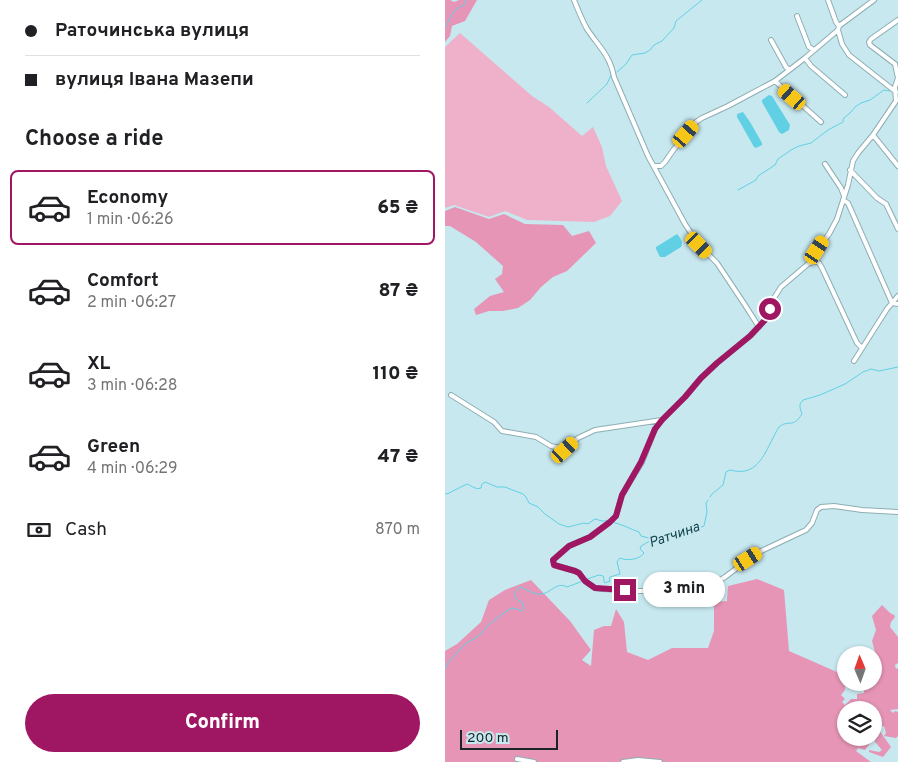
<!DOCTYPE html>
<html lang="en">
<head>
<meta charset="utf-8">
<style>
	body { margin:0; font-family:Overpass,sans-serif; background:#f2f2f2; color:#202124; height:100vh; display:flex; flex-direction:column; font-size:19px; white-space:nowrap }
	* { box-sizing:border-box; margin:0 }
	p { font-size:16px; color:#757577 }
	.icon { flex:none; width:28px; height:28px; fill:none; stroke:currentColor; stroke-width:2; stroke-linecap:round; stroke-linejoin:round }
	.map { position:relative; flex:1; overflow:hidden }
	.panel { display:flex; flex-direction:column; background:#fff; width:445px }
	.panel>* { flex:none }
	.hud { display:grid; align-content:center; height:110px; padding:0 25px; background:#fff }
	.needle { width:32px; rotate:358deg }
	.fabs { position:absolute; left:392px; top:646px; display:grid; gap:10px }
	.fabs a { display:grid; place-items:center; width:45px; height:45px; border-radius:50%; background:#fff; box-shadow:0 1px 4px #0004; font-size:25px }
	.scale { position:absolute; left:15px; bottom:12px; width:98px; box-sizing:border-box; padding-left:5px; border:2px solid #192528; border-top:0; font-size:14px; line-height:18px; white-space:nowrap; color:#192528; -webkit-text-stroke:4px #c7e8ef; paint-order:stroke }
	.end { position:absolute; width:22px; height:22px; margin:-11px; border:6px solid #9f1662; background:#fff; box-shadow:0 0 0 2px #fff }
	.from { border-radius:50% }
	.bubble { position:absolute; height:35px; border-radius:18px; background:#fff; box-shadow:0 1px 4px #0004; font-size:16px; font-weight:800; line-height:35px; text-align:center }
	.car { position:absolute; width:15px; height:30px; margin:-15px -8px; border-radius:6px; box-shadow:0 0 4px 1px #0007; background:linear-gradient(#f5c518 24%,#345 0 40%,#f5c518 0 76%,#345 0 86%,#f5c518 0) }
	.hud b { display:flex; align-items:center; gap:18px; height:48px; font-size:19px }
	.hud b+b { border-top:1px solid #e0e0e0 }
	.hud i { width:12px; height:12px; background:#202124 }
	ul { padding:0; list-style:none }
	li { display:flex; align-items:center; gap:15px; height:75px; margin:0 10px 8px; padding:0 15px; border:2px solid transparent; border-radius:8px }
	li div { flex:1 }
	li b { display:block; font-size:19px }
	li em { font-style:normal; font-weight:800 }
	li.on { border-color:#9f1662 }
	li>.icon { width:45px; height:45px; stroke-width:1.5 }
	h2 { padding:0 25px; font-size:22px; line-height:60px }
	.pay { display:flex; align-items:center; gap:12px; height:55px; padding:0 25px; font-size:19px }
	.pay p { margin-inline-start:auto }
	.primary-button { display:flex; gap:10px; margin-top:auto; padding:10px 25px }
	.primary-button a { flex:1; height:58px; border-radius:30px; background:#9f1662; color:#fff; font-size:20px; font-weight:800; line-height:58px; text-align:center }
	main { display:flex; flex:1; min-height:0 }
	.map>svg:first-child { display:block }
	.green { fill:#eeb1c9 }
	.forest { fill:#e695b6 }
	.water { fill:#61d0e4 }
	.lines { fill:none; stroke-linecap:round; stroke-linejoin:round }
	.stream { stroke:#61d0e4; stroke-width:1 }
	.street-casing { stroke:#8eaeb4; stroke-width:6 }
	.street { stroke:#fff; stroke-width:4 }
	.route { stroke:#9f1662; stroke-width:6 }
	.labels { text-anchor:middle; stroke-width:4; stroke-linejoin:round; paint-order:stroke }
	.water-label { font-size:14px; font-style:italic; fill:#12444d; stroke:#c7e8ef }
</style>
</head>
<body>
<main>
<section class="panel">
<div class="hud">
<b><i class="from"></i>Раточинська вулиця</b>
<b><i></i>вулиця Івана Мазепи</b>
</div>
<h2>Choose a ride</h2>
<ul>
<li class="on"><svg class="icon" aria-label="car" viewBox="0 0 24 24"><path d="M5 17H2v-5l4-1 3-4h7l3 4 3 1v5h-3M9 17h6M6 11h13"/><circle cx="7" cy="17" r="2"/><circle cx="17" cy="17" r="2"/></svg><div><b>Economy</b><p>1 min · 06:26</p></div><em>65 ₴</em></li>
<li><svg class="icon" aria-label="car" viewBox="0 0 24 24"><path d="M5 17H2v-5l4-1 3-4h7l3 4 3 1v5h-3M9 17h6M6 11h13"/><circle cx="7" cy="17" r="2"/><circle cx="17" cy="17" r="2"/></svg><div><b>Comfort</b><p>2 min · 06:27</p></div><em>87 ₴</em></li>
<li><svg class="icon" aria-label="car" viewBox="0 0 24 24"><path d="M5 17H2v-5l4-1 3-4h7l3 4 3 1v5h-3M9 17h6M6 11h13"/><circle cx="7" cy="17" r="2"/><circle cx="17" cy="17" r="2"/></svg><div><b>XL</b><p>3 min · 06:28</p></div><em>110 ₴</em></li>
<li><svg class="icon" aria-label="car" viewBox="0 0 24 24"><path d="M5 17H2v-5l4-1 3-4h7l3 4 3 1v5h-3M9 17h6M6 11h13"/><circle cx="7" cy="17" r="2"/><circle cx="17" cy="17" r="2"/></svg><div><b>Green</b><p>4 min · 06:29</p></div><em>47 ₴</em></li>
</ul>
<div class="pay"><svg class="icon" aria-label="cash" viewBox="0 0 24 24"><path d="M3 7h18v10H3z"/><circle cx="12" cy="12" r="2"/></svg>Cash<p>870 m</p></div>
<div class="primary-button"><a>Confirm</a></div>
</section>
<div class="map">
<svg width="453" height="762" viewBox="0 0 453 762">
	<rect width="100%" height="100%" fill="#c7e8ef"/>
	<path class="green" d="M15 33 87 96 104 107 137 136 148 127 157 147 161 166 177 201 165 216 149 222 82 220 60 211 44 217 9 205 0 208V47Z"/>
	<path class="forest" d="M0 0H5L9 2 14 0H32L20 21 7 26 5 36 0 42Z
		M10 207 44 219 59 214 80 224 118 225 127 236 144 231 151 243 122 271 108 277 96 287 85 300 73 308 58 311H44L31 315 29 309 45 296 59 292 50 279 57 274 58 266 31 242 5 226H0V211Z
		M312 579 339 590 344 651 401 676 400 690 396 695 400 699 397 702 400 705 406 699H412V694L419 693V683L429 682V661H430L431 656 427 641 431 630 427 616 437 605 445 613 449 615 450 617 446 622 445 627 453 637V663L450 665 451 669 453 668V709L445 710 448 713 450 711 453 712V736L451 738 439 736 441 733 439 726 432 727 446 747 438 757 424 752V750L434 752 437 750 430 742 429 710H401V738H423L426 742 420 750 413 748 411 751 426 762H0V651L12 644 36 622 44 600 60 590 86 580 125 621 146 650 137 660 146 666 149 630 159 626H166L171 609 179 622 182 652 203 660 227 648H263L269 631V602L282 601 283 586Z"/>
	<path class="water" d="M324 95 327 96 345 125 344 130 337 134 334 132 317 102V100Z
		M298 112 305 122 317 143V145L311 148 309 147 292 117V114Z
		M232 234C235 237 239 243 236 247L220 257H215L211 249V247Z"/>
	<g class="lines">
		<path class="stream" d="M0 27C4 23 3 20 6 16 8 11 14 7 19 5L21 0
			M172 72 181 64 187 55 200 53 205 50 209 45 217 41 229 28 231 21 257 0
			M142 103 162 84 166 75
			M293 190 311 180 313 176 330 165 333 159 346 150 354 146 366 143 383 130 398 122V119L406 112 410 107 416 103 425 100 439 90 445 91 446 90
			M0 493 2 494 22 484C27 486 31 490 36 488L37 484 40 482 52 487H60L78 494 81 497 84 503 93 507 100 514 114 524 123 527 139 523 143 524 150 519 157 521H164
			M265 497 267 494 278 485 281 472 285 470C311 477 318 457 328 438 330 434 332 430 334 427 343 419 348 429 357 414L355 408V404L358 400 375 395 400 384 418 372 426 369 434 371 453 367
			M167 522C177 524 185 529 194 532L196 536 204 538 205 539
			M142 579 154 575 158 576 159 579V582L160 583 165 581 164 578 165 577 175 574 172 562 174 559 175 558C182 561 194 560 199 553L195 549 196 546C208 539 218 534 231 532 241 530 250 530 259 526L262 512 261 503 263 500
			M0 669 2 664 19 645 36 634 43 625 63 610 68 608 77 611 79 609 78 603 74 601 70 597C70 592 71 589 75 587 81 589 89 595 95 594 106 594 111 581 122 587L138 581"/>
		<g class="street-casing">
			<path id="street" d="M129 0C133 10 137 20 142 29 154 47 165 55 169 77L203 156 240 224 254 245 272 263 300 305 314 327
				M383 0 391 22 394 26
				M352 16 364 47 369 50
				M453 20 426 39 424 42 425 45 450 64 453 78 450 87 451 101 428 135 413 153 408 161 403 185 392 219 384 234 372 250 370 261 363 264 336 287 329 298 320 320 305 336 272 363 256 378 240 397 217 420 210 429 197 462 177 495 171 516 165 522 145 537 124 546 108 560 109 565 130 571 134 573 140 581 150 588 158 589 194 591H216L230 589 242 587 262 586 270 583 280 577 312 553 361 530 367 523 372 510 376 507 389 506 417 510 453 512
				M393 30 397 44 404 55 451 92
				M326 40 341 67 344 70
				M360 58 366 66 400 95
				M330 81 376 122
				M428 135 453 166
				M380 164 396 188 399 196
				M209 166H216L220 162 229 149 236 142 241 134 251 122 257 118 283 106 330 81 360 58 393 30 394 26 429 0
				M405 170 432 198 441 204 453 229
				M398 200 403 203 447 303 453 304
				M370 261 374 263 377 268 412 343 417 348
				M409 361 442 309 453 296
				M6 395 49 422 57 431 91 437 106 446 120 449 133 438 150 430 217 420
				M72 759 89 762
				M178 762 193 760 215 762"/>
		</g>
		<use href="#street" class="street"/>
	</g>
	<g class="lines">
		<path class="route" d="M180 590 150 588 140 581 134 573 130 571 109 565 108 560 124 546 145 537 165 522 171 516 177 495 196 462 210 429 217 420 240 397 256 378 272 363 305 336 320 320 325 309"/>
	</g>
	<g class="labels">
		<g class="water-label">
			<text transform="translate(229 534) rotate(-19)" y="5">Ратчина</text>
		</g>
	</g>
</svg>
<div class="fabs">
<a><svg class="needle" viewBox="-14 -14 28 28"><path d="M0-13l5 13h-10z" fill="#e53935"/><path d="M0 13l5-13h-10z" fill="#757577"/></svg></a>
<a><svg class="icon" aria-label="layers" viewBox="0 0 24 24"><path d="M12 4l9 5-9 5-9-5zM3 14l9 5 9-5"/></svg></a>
</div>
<div class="scale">200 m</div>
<i class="end from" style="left:325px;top:309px"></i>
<i class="end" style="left:180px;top:590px"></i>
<div class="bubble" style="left:198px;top:572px;width:82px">3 min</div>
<i class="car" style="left:347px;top:97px;rotate:311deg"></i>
<i class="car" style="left:241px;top:134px;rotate:41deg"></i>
<i class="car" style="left:254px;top:245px;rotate:136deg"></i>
<i class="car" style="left:372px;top:250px;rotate:33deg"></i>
<i class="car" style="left:120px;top:450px;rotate:48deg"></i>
<i class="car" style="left:303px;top:559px;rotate:58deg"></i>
</div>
</main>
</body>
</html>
